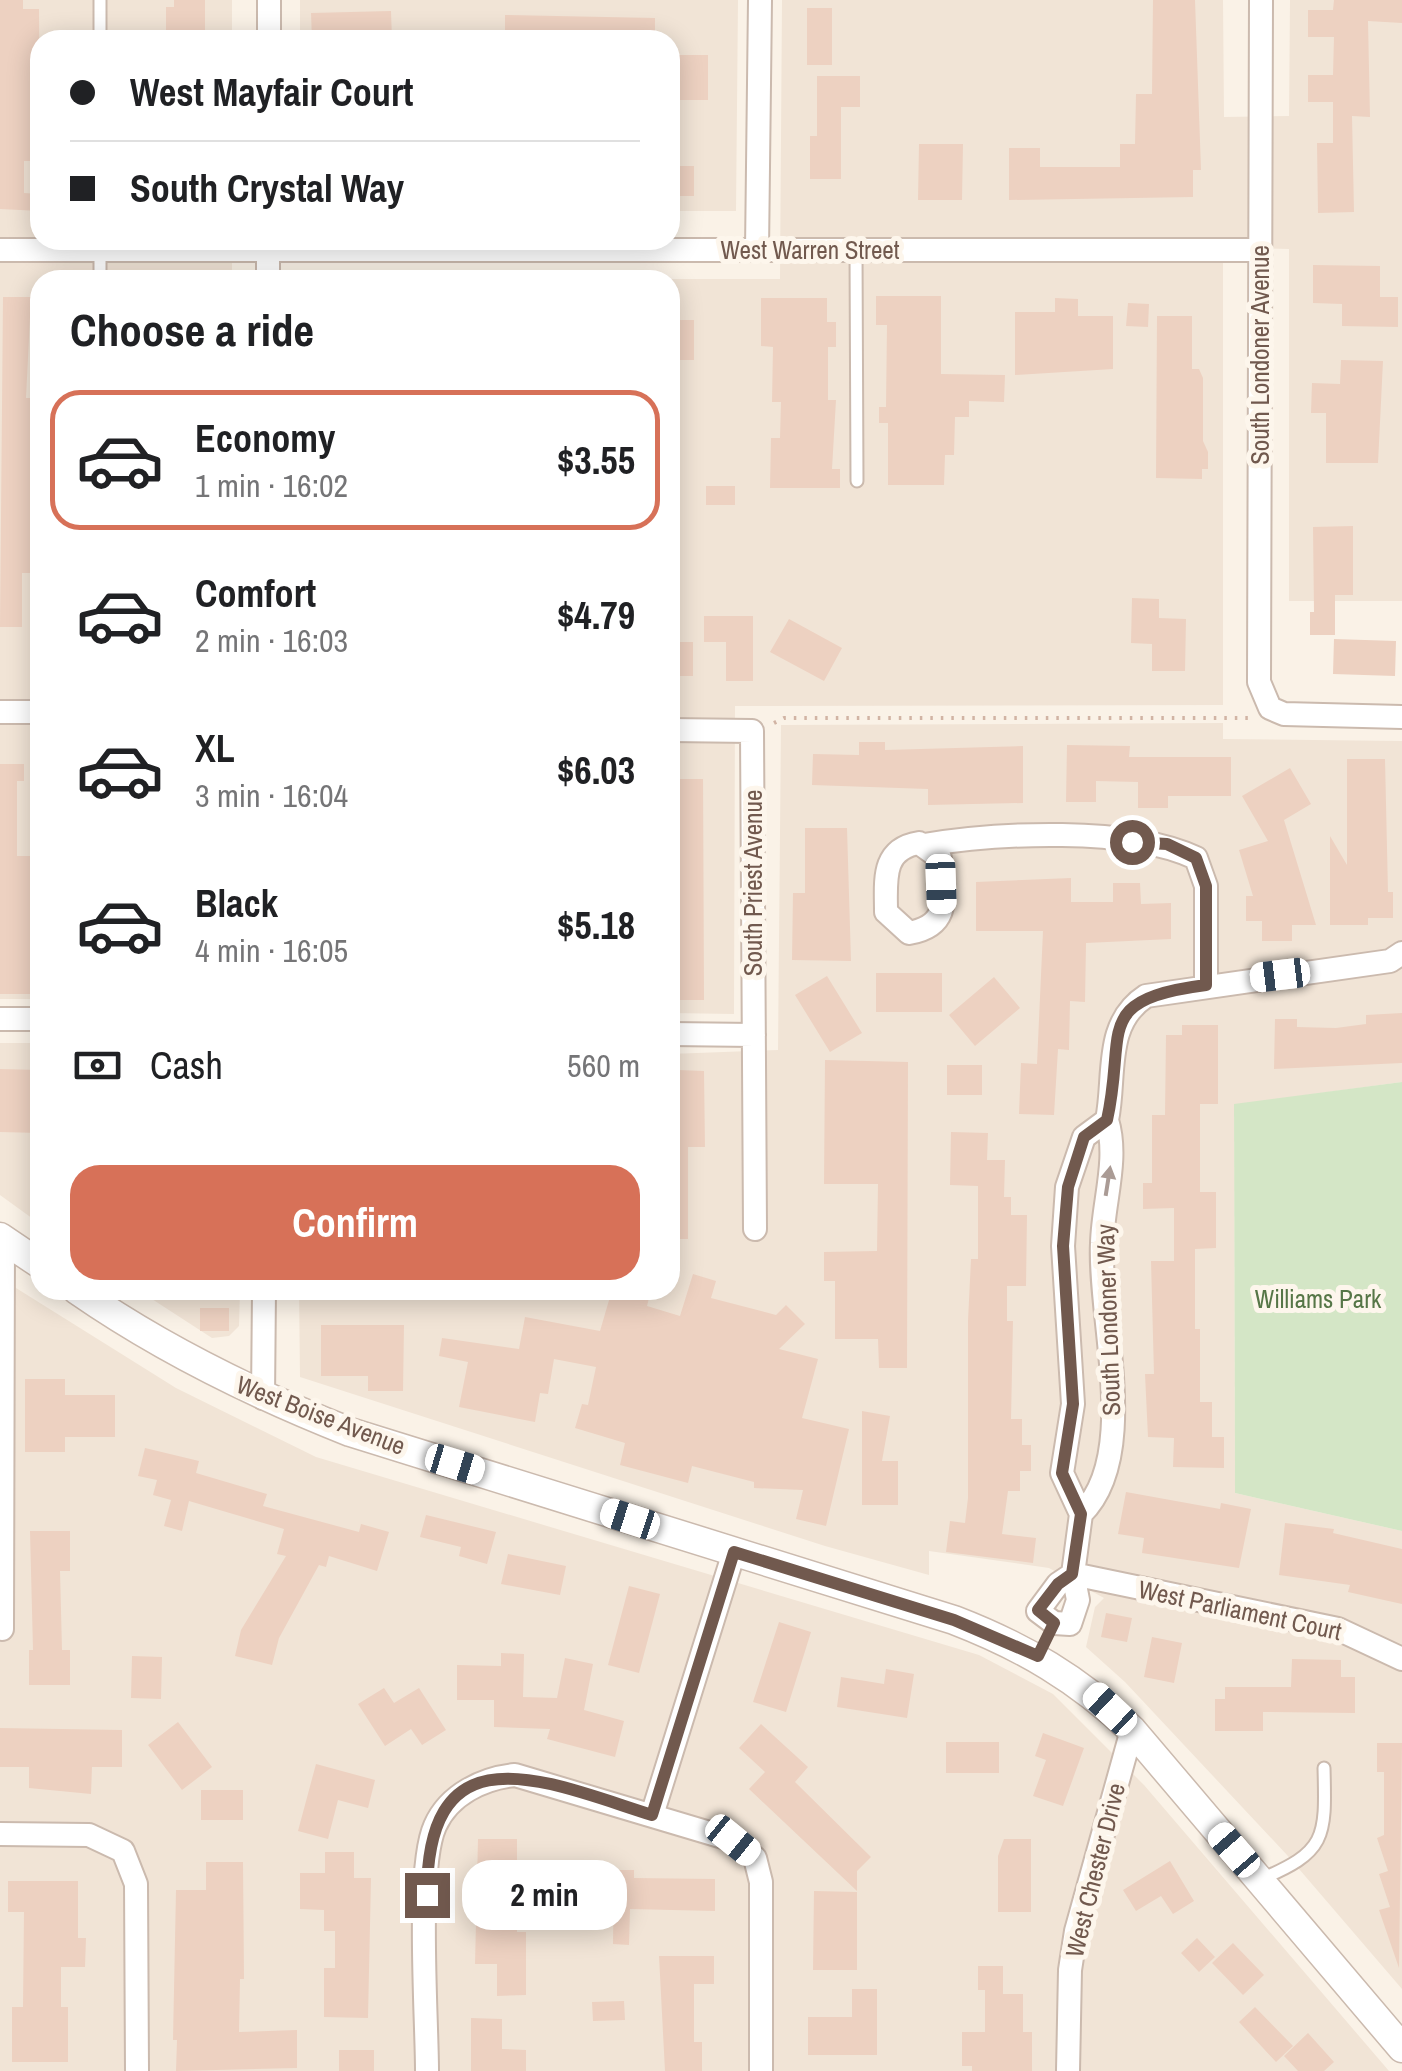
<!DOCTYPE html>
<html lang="en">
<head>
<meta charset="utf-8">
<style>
	body { margin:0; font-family:"Archivo Narrow",sans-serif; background:#f6f6f6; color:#202124; height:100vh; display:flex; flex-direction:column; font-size:38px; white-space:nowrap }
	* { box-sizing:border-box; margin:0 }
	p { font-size:32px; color:#757577 }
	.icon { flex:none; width:55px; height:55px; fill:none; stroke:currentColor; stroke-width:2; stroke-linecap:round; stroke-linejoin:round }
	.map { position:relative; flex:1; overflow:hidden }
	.side { position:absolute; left:30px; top:270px; width:650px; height:1030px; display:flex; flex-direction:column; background:#fff; border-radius:30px; box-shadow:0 5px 25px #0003 }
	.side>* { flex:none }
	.guide { position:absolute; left:30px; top:30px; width:650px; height:220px; border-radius:30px; box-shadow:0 5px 25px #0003; display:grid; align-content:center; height:220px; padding:0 40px; background:#fff }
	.end { position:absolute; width:45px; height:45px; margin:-22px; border:12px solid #71594e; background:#fff; box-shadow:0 0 0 5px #fff }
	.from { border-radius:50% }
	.bubble { position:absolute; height:70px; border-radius:30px; background:#fff; box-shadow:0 5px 25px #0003; font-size:32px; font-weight:700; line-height:70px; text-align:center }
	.car { position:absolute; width:30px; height:60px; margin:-30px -15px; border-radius:12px; box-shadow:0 0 8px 2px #0007; background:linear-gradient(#fff 24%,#345 0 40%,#fff 0 76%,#345 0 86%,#fff 0) }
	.guide b { display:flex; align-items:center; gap:35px; height:95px; font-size:38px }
	.guide b+b { border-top:2px solid #e0e0e0 }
	.guide i { width:25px; height:25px; background:#202124 }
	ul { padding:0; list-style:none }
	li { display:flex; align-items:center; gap:30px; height:140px; margin:0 20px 15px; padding:0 20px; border:5px solid transparent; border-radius:30px }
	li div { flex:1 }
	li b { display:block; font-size:38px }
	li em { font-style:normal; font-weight:700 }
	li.on { border-color:#d77158 }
	li>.icon { width:90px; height:90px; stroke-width:1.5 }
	h2 { padding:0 40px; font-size:45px; line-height:120px }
	.pay { display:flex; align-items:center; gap:25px; height:110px; padding:0 40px; font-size:38px }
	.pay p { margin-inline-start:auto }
	.primary-button { display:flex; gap:20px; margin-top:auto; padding:20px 40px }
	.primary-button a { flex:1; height:115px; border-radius:30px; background:#d77158; color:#fff; font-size:40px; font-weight:700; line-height:115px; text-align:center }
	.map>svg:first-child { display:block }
	.residential { fill:#f1e4d6 }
	.green { fill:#d4e6c6 }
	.building { fill:#edd1c1 }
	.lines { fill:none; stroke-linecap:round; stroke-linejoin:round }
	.service-casing { stroke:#cbbaae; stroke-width:15 }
	.minor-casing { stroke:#cbbaae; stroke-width:26 }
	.tertiary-casing { stroke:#cbbaae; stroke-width:31 }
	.path { stroke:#d1b4a4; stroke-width:4; stroke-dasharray:2.5 8; stroke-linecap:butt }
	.service { stroke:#fff; stroke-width:11 }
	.minor { stroke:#fff; stroke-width:22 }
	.tertiary { stroke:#fff; stroke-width:28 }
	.oneway { fill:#aa9b95 }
	.route { stroke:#71594e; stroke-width:12 }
	.labels { text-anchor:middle; stroke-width:10; stroke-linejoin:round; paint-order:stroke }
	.street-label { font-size:25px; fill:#71594e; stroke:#fdf6ec }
	.park-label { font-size:25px; fill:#567647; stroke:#fdf6ec }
</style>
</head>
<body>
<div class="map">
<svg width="1402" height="2071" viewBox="0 0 1402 2071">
	<rect width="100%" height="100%" fill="#faf2e7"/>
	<path class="residential" d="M0 0H232V40H40V240H232V280H40V999H0Z
		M300 0H738L736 211H670V40H300Z
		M782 0H1223L1224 117 1289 116 1290 0H1402V601H1289V249L1223 247V705L735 706 734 1014 670 1013V280L298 279H780Z
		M1223 723V739L1402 741V1082L1234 1105 1235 1493 1402 1531V1989L1287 1855 1125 1682 1086 1647 1095 1607 1104 1598 1049 1568 929 1551V1575L825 1546 300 1377 299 1290H670V1054L778 1050 781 725Z
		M0 1043H40V1224L0 1195Z
		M0 1278 176 1388 316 1457 979 1655 1053 1694 1144 1785 1389 2071H0Z
		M138 1290H240L239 1326 229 1336 212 1338Z"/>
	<path class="green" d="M1402 1082V1531L1235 1493 1234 1104Z"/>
	<path class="building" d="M0 0H23V9H39L40 161H24V193L40 194V211L0 209Z
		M174 0H205V40H166V7H174Z
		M1153 0H1195L1201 170H1193V197L1009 200V148H1040V167H1120V144H1135L1136 94H1152Z
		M1334 0H1402V23L1368 21 1370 117 1352 116 1354 212 1318 213 1317 143H1333V102H1308V75H1333L1334 37H1308V10H1333Z
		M807 8H832V65H807Z
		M391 11 392 40H312L311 13Z
		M505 15 655 18V40L505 36Z
		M670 55H708V100H670Z
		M817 76H860V107H841V179H810V136H817Z
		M919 144H963L962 200H918Z
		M670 166H694V196H670Z
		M1313 265 1380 266V297H1398V327L1342 326V304L1313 303Z
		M876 296H941V374L1005 375 1004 402 969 401V417H955L954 455H945L944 485H888V423H879V407H886L887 325H876Z
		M3 297H31L26 398H40V443H32V490H40V573H22V627H0Z
		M761 298H827V322H836V347H828V400H836L832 469H840V488H770L771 438H780L781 402H772L773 347 761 346Z
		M1055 298 1078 299V316H1113V369L1015 375V312H1055Z
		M1128 303 1149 304 1148 327 1126 326Z
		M1157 316H1192V369H1199L1203 378V441L1208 452V469H1202V479L1156 478Z
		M670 320H694V360H670Z
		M1341 360 1383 361 1378 463H1326V413H1311L1312 383 1340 384Z
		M706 486H735V505H706Z
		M1353 526V595H1335V635H1310V612H1314L1313 527Z
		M1132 598 1159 599V618L1186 619 1185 671H1152V644L1131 643Z
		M704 616H753V681H726V642H704Z
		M789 619 842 648 824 681 770 652Z
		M1334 639 1396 641 1395 676 1333 674Z
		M670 642H693V676H670Z
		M859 742H885V750L1023 746V803L928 805V789L812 785 813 754 859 755Z
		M1067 745 1130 746 1129 757H1231V796H1168V808H1138V782L1096 781V802H1066Z
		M1347 759H1385L1388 892H1393V918H1368V925H1330V836L1347 865Z
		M0 764H24V781H17V856H40V994H0Z
		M1290 768 1311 804 1284 820 1316 925H1292V941H1262V921H1246V896H1253L1239 850 1268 841 1242 796Z
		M675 779H703L704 1000H673L670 841H675Z
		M805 828H847L851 961 792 960 793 893H805Z
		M1071 878V902H1113V883H1140L1141 904 1171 903V939L1086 943 1085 1002 1070 1001 1069 1050 1058 1049 1054 1115 1019 1114 1021 1063 1037 1064 1043 931H976V882Z
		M876 973H942V1012H876Z
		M827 976 862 1033 830 1052 795 995Z
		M994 977 1020 1008 975 1046 949 1015Z
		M1402 1013V1063L1274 1069 1275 1019H1297V1027L1336 1028 1366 1024V1015Z
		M1182 1025H1218V1104H1200V1192H1216V1248L1195 1249V1329H1200V1402H1212V1437H1224V1468L1173 1467 1174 1438 1148 1437 1145 1374H1154L1151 1261H1174V1208L1143 1209V1183H1152V1115H1165L1166 1035H1182Z
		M825 1060 908 1062 907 1368H879L878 1339H835V1281H824V1252L877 1251 878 1184H824Z
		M947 1065H982V1095H947Z
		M0 1069 40 1070V1133L0 1132Z
		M678 1070 704 1071 705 1147H688V1239H670V1084H677Z
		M951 1132 988 1133 987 1160H1005L1004 1197H1011V1215H1027L1026 1286H1007V1321H1013L1011 1419H1022V1445H1031V1471H1020V1491H1008L1002 1534 1036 1538 1033 1563 946 1552 950 1521 965 1523 968 1498V1321L971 1259H978V1186L950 1185Z
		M693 1274 716 1281 711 1298 776 1315 786 1305 805 1324 779 1349 818 1359 802 1418 849 1429 826 1526 796 1519 803 1490 754 1488V1482L692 1466 688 1483 620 1465 625 1443 575 1428 582 1404 588 1405 596 1367 554 1359 548 1394 540 1393 535 1422 459 1407 468 1362 439 1356 442 1338 519 1349 525 1317 600 1331 612 1290H651L647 1306 680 1316Z
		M200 1308H229V1331H200Z
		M321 1325H404L403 1391H368V1376H321Z
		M25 1379H65V1395H115V1437H65V1452H25Z
		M862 1411 890 1416 882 1461H898V1505H862Z
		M145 1448 199 1461 196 1473 267 1494 263 1506 359 1532 361 1524 389 1532 377 1571 329 1556 326 1567 319 1565 279 1638 272 1665 235 1656 241 1630 286 1556 277 1554 284 1529 189 1501 182 1531 164 1526 171 1500 153 1495 157 1480 138 1476Z
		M1126 1492 1220 1509 1221 1503 1251 1509 1239 1568 1142 1553 1144 1538 1118 1534Z
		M426 1515 496 1532 487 1564 459 1556 461 1547 420 1537Z
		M1285 1523 1334 1529 1333 1533 1402 1549V1604L1348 1592 1350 1585 1279 1575Z
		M30 1531H70V1571H60L62 1650H70V1685H29V1650H33Z
		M508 1554 566 1566 560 1595 501 1584Z
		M629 1586 660 1594 639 1673 608 1665Z
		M1106 1613 1132 1618 1127 1642 1101 1637Z
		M779 1622 811 1632 786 1712 753 1702Z
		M1152 1637 1182 1643 1174 1683 1144 1677Z
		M501 1653 524 1654 523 1697 557 1698 565 1658 593 1664 584 1710 624 1721 615 1757 547 1739 550 1729 494 1727V1700H457V1665L501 1666Z
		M132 1656 162 1657 161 1699 131 1698Z
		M1292 1659 1341 1660V1677H1355V1713L1263 1712V1731H1215V1699H1225V1687H1291Z
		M886 1669 914 1674 907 1718 837 1707 841 1677 884 1684Z
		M384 1688 394 1703 419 1688 446 1730 422 1745 411 1729 385 1746 358 1704Z
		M178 1722 212 1767 182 1790 148 1745Z
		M761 1724 808 1767 795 1782 871 1857 857 1871V1891L749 1789 765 1772 739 1748Z
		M0 1728 122 1730V1767H92L91 1794 29 1788V1767H0Z
		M1043 1733 1084 1748 1063 1806 1033 1796 1046 1760 1035 1756Z
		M946 1742H999V1773H946Z
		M1377 1743H1402L1399 1968 1379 1910 1390 1907 1379 1874 1388 1871 1377 1838 1384 1835V1772H1377Z
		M316 1764 375 1780 368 1808 338 1800 328 1839 298 1831Z
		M201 1790H243V1820H201Z
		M478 1839H517V1932H526V1995L497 1996V1964H475Z
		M1004 1839H1031V1912H998V1856Z
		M325 1852H354V1878H371L368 2018 324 2017V1968H335V1931H324V1910L300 1909V1873H325Z
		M1170 1861 1194 1901 1173 1914 1161 1896 1136 1911 1123 1890Z
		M206 1862H243L244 1979H240L239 2032 297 2030V2068L176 2071 177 2040H173L176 1890H206Z
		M614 1870H634V1878L715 1879V1911L630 1909 629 1945 613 1944Z
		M8 1881H78V1938H86L85 1967H61V2007H68V2062H12V2007H23L24 1912H8Z
		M814 1891 857 1892V1970H813Z
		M1197 1938 1215 1957 1199 1972 1181 1953Z
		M1233 1943 1264 1975 1243 1995 1212 1963Z
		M659 1956H714V1984H694V2042H702V2071H665Z
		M978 1966H1003V1994H1023V2032H1032V2071H972V2066H962V2032H985V1990H978Z
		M852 1989H877V2055H808V2017H852Z
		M624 2001 625 2020 593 2021 592 2002Z
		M1255 2007 1293 2046 1276 2062 1239 2022Z
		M471 2018 502 2019V2049L526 2050V2071H471Z
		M1308 2033 1334 2062 1324 2071H1298L1284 2056Z
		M339 2050H374V2071H339Z"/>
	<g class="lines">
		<g class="service-casing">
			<path id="service" d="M100 40V0
				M856 250 857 481
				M100 280V249
				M1259 1880C1326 1852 1326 1839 1324 1768"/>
		</g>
		<g class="minor-casing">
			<path id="minor" d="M1261 0 1259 682 1270 708 1284 714 1402 717
				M269 40V0
				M0 250H1260
				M757 250 760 0
				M268 280V240
				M0 712H40
				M670 730 752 731 755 1229
				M919 843 940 858C942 894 954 925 909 933L886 912C886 881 881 849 919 843Z
				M924 845C998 833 1128 826 1196 858L1206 886V985
				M0 1019H40
				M670 1034 754 1035
				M1107 1120C1116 1077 1103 1024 1146 996L1390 961 1402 953
				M263 1398 264 1290
				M1081 1514C1141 1456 1098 1318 1102 1243 1103 1202 1119 1159 1107 1120L1084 1137 1067 1187 1063 1246 1073 1404 1062 1473 1081 1514 1073 1574 1338 1629 1402 1659
				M1073 1574 1078 1600 1070 1624 1054 1623 1038 1611 1058 1584Z
				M2 1629 3 1239
				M652 1815 734 1552
				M0 1834 89 1835 123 1851 136 1884 137 2071
				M427 2071C427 2017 416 1868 435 1826 449 1794 484 1778 515 1775L733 1840 755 1858 761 1882V2071
				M1068 2071 1070 1970 1076 1931 1132 1730"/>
		</g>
		<g class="tertiary-casing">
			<path id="tertiary" d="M0 1237 40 1264
				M77 1290C162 1349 254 1394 350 1432L954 1620C1024 1647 1078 1679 1132 1730L1402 2048"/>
		</g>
		<path class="path" d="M774 723 784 718H1249"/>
		<use href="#service" class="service"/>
		<use href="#minor" class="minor"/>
		<use href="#tertiary" class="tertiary"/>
	</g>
	<defs><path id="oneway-solid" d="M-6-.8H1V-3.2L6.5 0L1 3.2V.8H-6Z" transform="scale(2.5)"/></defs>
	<use class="oneway" href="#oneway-solid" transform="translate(1108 1181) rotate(-81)"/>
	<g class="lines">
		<path class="route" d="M427 1895C427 1725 547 1782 652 1815L734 1552 954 1620 1038 1656 1054 1623 1038 1610 1058 1584 1072 1574 1081 1514 1062 1473 1073 1404 1063 1246 1068 1187 1084 1137 1107 1120C1127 1031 1091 1000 1206 985V886L1196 858 1167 844 1132 842"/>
	</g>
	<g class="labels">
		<g class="street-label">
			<text x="810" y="259">West Warren Street</text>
			<text transform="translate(1260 355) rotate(-90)" y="9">South Londoner Avenue</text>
			<text transform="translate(753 883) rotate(-90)" y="9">South Priest Avenue</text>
			<text transform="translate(1108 1320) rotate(-92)" y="9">South Londoner Way</text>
			<text transform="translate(321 1415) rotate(21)" y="9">West Boise Avenue</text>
			<text transform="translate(1240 1610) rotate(12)" y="9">West Parliament Court</text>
			<text transform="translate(1095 1870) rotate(-76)" y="9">West Chester Drive</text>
		</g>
		<g class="park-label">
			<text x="1318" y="1308">Williams Park</text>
		</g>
	</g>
</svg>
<i class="end from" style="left:1132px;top:842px"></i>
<i class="end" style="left:427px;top:1895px"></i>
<div class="bubble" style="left:462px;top:1860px;width:165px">2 min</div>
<i class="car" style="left:941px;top:884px;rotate:178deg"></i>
<i class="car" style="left:1280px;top:975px;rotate:263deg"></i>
<i class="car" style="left:455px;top:1464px;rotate:107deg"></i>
<i class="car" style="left:630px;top:1519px;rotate:288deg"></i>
<i class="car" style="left:1110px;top:1709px;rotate:313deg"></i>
<i class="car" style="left:733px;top:1840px;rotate:129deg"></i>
<i class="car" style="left:1234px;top:1850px;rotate:319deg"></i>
<div class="guide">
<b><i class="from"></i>West Mayfair Court</b>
<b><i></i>South Crystal Way</b>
</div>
<section class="side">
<h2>Choose a ride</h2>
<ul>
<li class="on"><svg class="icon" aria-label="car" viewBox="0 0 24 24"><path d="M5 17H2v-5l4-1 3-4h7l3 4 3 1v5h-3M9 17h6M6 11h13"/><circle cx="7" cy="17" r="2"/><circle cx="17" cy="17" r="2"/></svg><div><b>Economy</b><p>1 min · 16:02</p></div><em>$3.55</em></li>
<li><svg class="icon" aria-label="car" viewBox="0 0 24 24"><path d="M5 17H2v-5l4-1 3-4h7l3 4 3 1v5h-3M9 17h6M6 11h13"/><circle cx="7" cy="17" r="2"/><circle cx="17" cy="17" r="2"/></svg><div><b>Comfort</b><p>2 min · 16:03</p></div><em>$4.79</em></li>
<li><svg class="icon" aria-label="car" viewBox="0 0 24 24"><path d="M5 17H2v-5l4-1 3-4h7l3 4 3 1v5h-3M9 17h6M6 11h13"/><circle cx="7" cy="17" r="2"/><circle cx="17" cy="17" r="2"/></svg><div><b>XL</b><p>3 min · 16:04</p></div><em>$6.03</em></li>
<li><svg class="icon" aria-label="car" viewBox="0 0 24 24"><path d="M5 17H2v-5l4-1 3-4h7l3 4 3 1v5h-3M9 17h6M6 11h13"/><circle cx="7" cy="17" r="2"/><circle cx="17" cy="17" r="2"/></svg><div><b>Black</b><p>4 min · 16:05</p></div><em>$5.18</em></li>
</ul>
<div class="pay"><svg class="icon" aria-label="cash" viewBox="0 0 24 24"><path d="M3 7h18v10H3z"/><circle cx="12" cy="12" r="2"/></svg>Cash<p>560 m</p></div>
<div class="primary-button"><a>Confirm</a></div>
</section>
</div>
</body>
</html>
